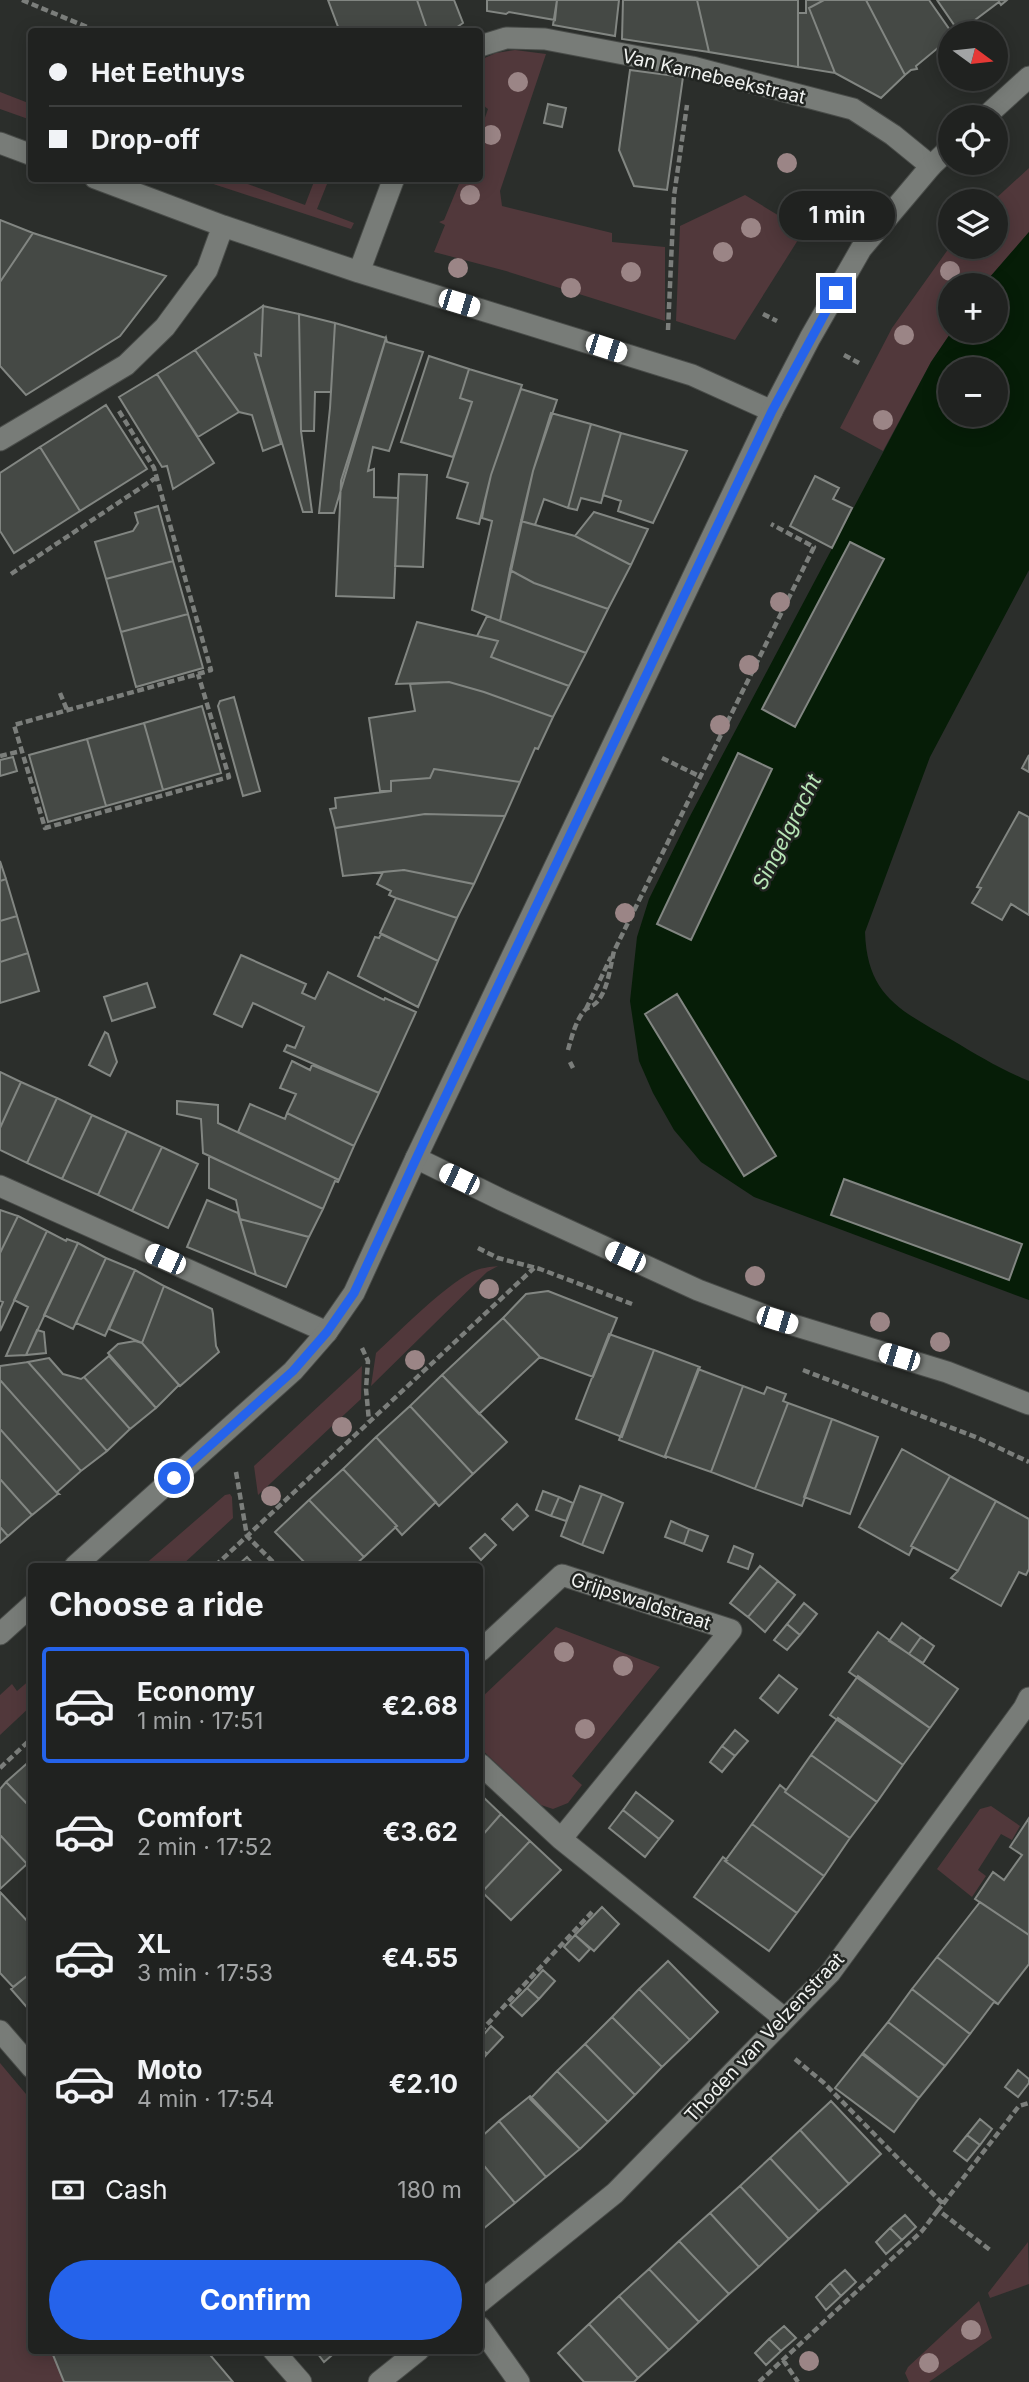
<!DOCTYPE html>
<html lang="en">
<head>
<meta charset="utf-8">
<style>
	body { margin:0; font-family:Inter,sans-serif; background:#2d2f2d; color:#f1f3f6; height:100vh; display:flex; flex-direction:column; font-size:26px; white-space:nowrap }
	* { box-sizing:border-box; margin:0 }
	p { font-size:23px; color:#a2a4a5 }
	.icon { flex:none; width:38px; height:38px; fill:none; stroke:currentColor; stroke-width:2; stroke-linecap:round; stroke-linejoin:round }
	.map { position:relative; flex:1; overflow:hidden }
	.drawer { position:absolute; left:28px; top:1563px; width:455px; height:791px; display:flex; flex-direction:column; background:#202220; border-radius:7px; box-shadow:0 4px 18px #0003,0 0 0 2px #3d3f3e }
	.drawer>* { flex:none }
	.banner { position:absolute; left:28px; top:28px; width:455px; height:154px; border-radius:7px; box-shadow:0 4px 18px #0003,0 0 0 2px #3d3f3e; display:grid; align-content:center; height:154px; padding:0 21px; background:#202220 }
	.needle { width:46px; rotate:105deg }
	.fabs { position:absolute; left:938px; top:21px; display:grid; gap:14px }
	.fabs a { display:grid; place-items:center; width:70px; height:70px; border-radius:50%; background:#202220; box-shadow:0 4px 18px #0003,0 0 0 2px #3d3f3e; font-size:35px }
	.end { position:absolute; width:32px; height:32px; margin:-16px; border:9px solid #2563eb; background:#fff; box-shadow:0 0 0 4px #fff }
	.from { border-radius:50% }
	.bubble { position:absolute; height:49px; border-radius:24px; background:#202220; box-shadow:0 4px 18px #0003,0 0 0 2px #3d3f3e; font-size:23px; font-weight:700; line-height:49px; text-align:center }
	.car { position:absolute; width:21px; height:42px; margin:-21px -10px; border-radius:9px; box-shadow:0 0 5px 2px #0007; background:linear-gradient(#fff 24%,#345 0 40%,#fff 0 76%,#345 0 86%,#fff 0) }
	.banner b { display:flex; align-items:center; gap:24px; height:66px; font-size:26px }
	.banner b+b { border-top:2px solid #3d3f3e }
	.banner i { width:18px; height:18px; background:#f1f3f6 }
	ul { padding:0; list-style:none }
	li { display:flex; align-items:center; gap:21px; height:116px; margin:0 14px 10px; padding:0 7px; border:4px solid transparent; border-radius:7px }
	li div { flex:1 }
	li b { display:block; font-size:26px }
	li em { font-style:normal; font-weight:700 }
	li.on { border-color:#2563eb }
	li>.icon { width:63px; height:63px; stroke-width:1.5 }
	h2 { padding:0 21px; font-size:32px; line-height:84px }
	.pay { display:flex; align-items:center; gap:18px; height:77px; padding:0 21px; font-size:26px }
	.pay p { margin-inline-start:auto }
	.primary-button { display:flex; gap:14px; margin-top:auto; padding:14px 21px }
	.primary-button a { flex:1; height:80px; border-radius:42px; background:#2563eb; color:#fff; font-size:28px; font-weight:700; line-height:80px; text-align:center }
	.map>svg:first-child { display:block }
	.green { fill:#51383b }
	.water { fill:#061d07; fill-rule:evenodd }
	.building { fill:#454945; stroke:#828682; stroke-width:2 }
	.lines { fill:none; stroke-linecap:round; stroke-linejoin:round }
	.street-casing { stroke:#494c49; stroke-width:23 }
	.secondary-casing { stroke:#494c49; stroke-width:23 }
	.path { stroke:#7b7e7b; stroke-width:4.5; stroke-dasharray:7 3.5; stroke-linecap:butt }
	.street { stroke:#787c78; stroke-width:21 }
	.secondary { stroke:#787c78; stroke-width:21 }
	.tree { fill:#9b8586 }
	.route { stroke:#2563eb; stroke-width:9 }
	.labels { text-anchor:middle; stroke-width:5; stroke-linejoin:round; paint-order:stroke }
	.street-label { font-size:19px; fill:#f0f2f0; stroke:#222522 }
	.water-label { font-size:21px; font-style:italic; fill:#b8e6b7; stroke:#222522 }
</style>
</head>
<body>
<div class="map">
<svg width="1029" height="2382" viewBox="0 0 1029 2382">
	<rect width="100%" height="100%" fill="#2b2e2b"/>
	<path class="green" d="M515 50 546 54 500 191 502 206 612 233V242L665 247V321L506 271 434 252 445 225 439 222 444 220 461 179 480 178V132L488 109 480 103V60L496 53Z
		M0 92 31 104V120L0 109Z
		M1029 168V232L983 285H950L952 331 931 362 883 451 840 428 892 328 949 248 996 247V201H993Z
		M198 179H234L305 205 315 179H329L317 209 354 223 351 229Z
		M800 194 820 205 735 340 676 321 680 226 745 195 781 217Z
		M498 1266 487 1272 371 1386 376 1353C402 1329 442 1288 472 1272 480 1268 489 1267 498 1266Z
		M362 1366 361 1399 258 1495 254 1466Z
		M230 1494 232 1497 233 1518 181 1566H143L225 1495Z
		M556 1627 660 1667 572 1776 582 1785 568 1803 553 1809 541 1805 480 1748V1699Z
		M31 1679V1706L0 1735V1695L12 1684 17 1691Z
		M991 1806 1020 1826 1012 1840 1001 1834 978 1870 986 1876 972 1897 937 1869 980 1809Z
		M0 2063 31 2100 32 2350H51L64 2382H0Z
		M1028 2242 1029 2284 990 2298 988 2293Z
		M979 2301 992 2338 929 2382H909L905 2373 908 2367Z"/>
	<path class="water" d="M1029 232V570L930 757 865 932C867 997 902 1011 952 1040 977 1055 1002 1070 1029 1081V1300L754 1197 701 1162 674 1130 653 1093 639 1061 630 1001 637 937 649 899 689 818 931 362 952 331H996V285H983ZM950 369H996V415H950Z"/>
	<path class="building" d="M328 0H417L428 32H340Z
		M417 0H454L463 23 450 32H428Z
		M487 0H557L555 20 509 12 506 14 487 11Z
		M557 0H619L615 36 553 25Z
		M623 0H697L709 52 622 39Z
		M697 0H798V67L709 52Z
		M806 0H824L809 8 835 73 798 67V13H806Z
		M824 0H866L905 75 881 98 835 73 809 8Z
		M866 0H929L952 33 950 38 916 66 917 69 911 70 905 75Z
		M937 0H1007L1001 5 999 2 959 32Z
		M630 70 683 77 667 190 634 186 619 150Z
		M548 104 566 108 562 127 544 123Z
		M0 220 33 233 0 282Z
		M33 233 166 276 120 336 26 395 0 366V282Z
		M263 306 299 314 301 431 312 512H303L255 354 261 356Z
		M263 306 261 356 255 354 281 444 263 451 252 415 239 412 195 350Z
		M299 314 335 323 331 392H315L314 431H301Z
		M335 323 386 338 334 513H319L330 408Z
		M386 338 387 342 423 352 389 451 373 447 368 471 374 469V497L398 498 394 598 336 596 341 481Z
		M195 350 239 412 198 437 157 374Z
		M429 356 469 369 460 398 472 402 453 457 401 442Z
		M469 369 522 385 491 475 479 524 457 518 468 483 447 477 472 402 460 398Z
		M157 374 214 463 173 489 167 466 162 467 119 397Z
		M521 389 557 400 533 471 500 621 472 610 492 521 482 518 485 501 491 475Z
		M106 405 147 469 80 511 40 447Z
		M551 413 591 424 568 508 544 499 535 525 521 521 533 471Z
		M591 424 621 433 601 503 581 498 577 510 568 508Z
		M621 433 687 451 653 523 618 511 621 501 603 495Z
		M40 447 80 511 14 553 0 531V473Z
		M399 474 427 475 423 567 395 566Z
		M815 476 839 488 833 499 852 508 832 548 790 526Z
		M158 506 173 561 106 579 95 542 133 531 138 523 135 513Z
		M594 512 648 529 631 565 575 536Z
		M521 521 575 536 631 565 608 609 534 583 510 570Z
		M850 542 884 559 795 727 762 709Z
		M173 561 188 614 121 632 106 579Z
		M510 570 534 583 608 609 586 653 500 621Z
		M188 614 203 668 136 687 121 632Z
		M487 616 586 653 569 686 491 657 498 641 477 636Z
		M417 622 498 641 491 657 569 686 553 717 484 692 449 682 396 684Z
		M449 682 484 692 553 717 538 749 535 748 520 782 434 769 430 778 391 781V791H380L369 718 415 711 410 684Z
		M234 697 260 791 243 796 218 706 220 701Z
		M202 706 221 773 163 790 144 723Z
		M144 723 163 790 106 806 87 739Z
		M87 739 106 806 48 822 29 755Z
		M738 753 772 769 691 940 657 924Z
		M1029 755V772L1022 768Z
		M13 757 17 771 0 776V760Z
		M434 769 520 782 505 816 425 814 335 828 330 809 336 808 335 798 391 791V781L430 778Z
		M1019 812 1029 817V915L1011 904 1002 920 972 903 981 888 977 887Z
		M425 814 505 816 474 884 404 870 343 876 335 828Z
		M0 861 6 879 0 881Z
		M404 870 474 884 457 918 396 898 389 895 391 891 377 884 383 872Z
		M6 879 17 916 0 921V881Z
		M396 898 457 918 438 961 380 933Z
		M17 916 28 953 0 962V921Z
		M381 934 438 961 418 1007 358 976 375 937 379 938Z
		M28 953 39 991 0 1003V962Z
		M241 955 306 984 302 993 315 999 328 972 384 1000 385 998 416 1012 379 1093 284 1051 287 1045 295 1048 304 1027 253 1003 242 1027 214 1014Z
		M147 983 155 1007 112 1021 104 997Z
		M677 994 776 1156 744 1176 645 1014Z
		M105 1032 108 1034 117 1062 110 1076 89 1065Z
		M292 1061 310 1070 312 1065 379 1093 354 1146 287 1113 296 1094 280 1088Z
		M0 1072 21 1082 0 1128Z
		M21 1082 57 1098 27 1163 0 1150V1128Z
		M57 1098 92 1115 62 1179 27 1163Z
		M177 1101 218 1105V1123L339 1180 338 1182 335 1181 323 1209 203 1153 201 1119 177 1114Z
		M250 1104 285 1119 287 1113 354 1146 339 1180 238 1132Z
		M92 1115 127 1131 98 1195 62 1179Z
		M127 1131 162 1147 132 1211 98 1195Z
		M162 1147 198 1164 168 1228 132 1211Z
		M209 1156 323 1209 309 1237 240 1219 236 1200 209 1188Z
		M844 1179 1022 1244 1009 1280 831 1215Z
		M207 1200 238 1213 256 1275 187 1247Z
		M0 1210 18 1216 0 1253Z
		M18 1216 47 1231 0 1331V1309L3 1302 0 1301V1253Z
		M240 1219 309 1237 286 1287 256 1275Z
		M47 1231 66 1241 67 1239 78 1243 26 1355 6 1356 28 1307 14 1300Z
		M78 1243 106 1258 73 1329 44 1315Z
		M106 1258 135 1270 105 1336 76 1323Z
		M135 1270 164 1286 142 1343 109 1329Z
		M164 1286 212 1309 213 1314 216 1346 219 1352 180 1386 142 1343Z
		M548 1291 617 1318 593 1377 540 1357 503 1318 526 1294Z
		M503 1318 540 1357 479 1414 442 1375Z
		M37 1330 44 1332 46 1353 26 1355Z
		M609 1334 654 1350 622 1437 576 1419Z
		M135 1341 142 1343 179 1385 156 1408 108 1353 118 1344Z
		M654 1350 700 1367 665 1456 667 1458 619 1440Z
		M109 1356 156 1408 130 1429 84 1377Z
		M49 1358 63 1374 81 1379 84 1377 130 1429 107 1451 28 1362Z
		M28 1362 107 1451 81 1471 0 1380V1366Z
		M698 1369 743 1386 711 1472 665 1456Z
		M442 1375 507 1442 473 1474 410 1406Z
		M0 1380 81 1471 57 1492 59 1494H58L0 1429Z
		M743 1386 764 1394 767 1387 786 1394 783 1401 788 1403 755 1489 711 1472Z
		M788 1403 832 1419 802 1506 755 1489Z
		M410 1406 473 1474 439 1506 376 1437Z
		M832 1419 878 1437 850 1514 804 1497Z
		M0 1429 58 1494 32 1515 0 1479Z
		M376 1437 436 1502 402 1535 395 1527 397 1526 343 1469Z
		M902 1449 950 1476 911 1546 913 1547 909 1555 859 1527Z
		M343 1469 397 1526 364 1557 309 1500Z
		M950 1476 996 1501 958 1571 911 1546Z
		M0 1479 32 1515 8 1536 0 1527Z
		M580 1486 602 1494 582 1545 561 1536Z
		M543 1491 559 1497 551 1516 536 1510Z
		M602 1494 623 1503 603 1553 582 1545Z
		M559 1497 573 1503 566 1521 551 1516Z
		M309 1500 364 1557 354 1566H308L275 1532Z
		M996 1501 1029 1519V1569L1026 1575 1019 1572 1001 1606 951 1578 958 1571Z
		M517 1504 528 1516 513 1530 502 1519Z
		M671 1521 689 1529 684 1544 665 1537Z
		M0 1527 8 1536 0 1543Z
		M689 1529 708 1536 702 1551 684 1544Z
		M485 1534 496 1545 481 1560 470 1548Z
		M734 1546 753 1554 748 1569 728 1562Z
		M247 1557 255 1566H237Z
		M760 1566 778 1581 748 1617 730 1603Z
		M778 1581 795 1595 765 1632 748 1617Z
		M804 1603 817 1614 800 1635 787 1624Z
		M902 1623 921 1637 909 1654 889 1641Z
		M787 1624 800 1635 787 1650 774 1640Z
		M878 1632 958 1689 930 1728 849 1672Z
		M921 1637 934 1646 923 1663 909 1654Z
		M779 1675 797 1689 778 1713 760 1698Z
		M858 1676 930 1728 903 1765 830 1715Z
		M838 1718 903 1765 877 1802 811 1755Z
		M735 1730 748 1741 735 1756 722 1746Z
		M722 1746 735 1756 722 1772 710 1762Z
		M811 1755 877 1802 850 1838 785 1792Z
		M32 1759V1809L6 1782Z
		M6 1782 32 1809V1859L27 1864 0 1835V1789Z
		M780 1785 786 1790 785 1792 850 1838 824 1876 752 1824Z
		M636 1792 673 1821 659 1839 623 1810Z
		M480 1794 501 1814 480 1838Z
		M623 1810 659 1839 645 1857 609 1828Z
		M501 1814 530 1841 482 1892 480 1890V1838Z
		M1029 1818V1935L975 1899 993 1872 1004 1880 1022 1855 1010 1847Z
		M752 1824 824 1876 797 1913 725 1861Z
		M0 1835 27 1864 0 1889Z
		M530 1841 561 1870 511 1920 482 1892Z
		M723 1857 727 1860 725 1861 797 1913 769 1951 694 1897Z
		M0 1892 32 1926V1972L13 1987 0 1973Z
		M980 1902 1029 1935V1964L998 2004 937 1957Z
		M602 1907 619 1924 594 1951 575 1935Z
		M575 1935 590 1949 579 1961 564 1947Z
		M937 1957 998 2004 994 2002 970 2034 912 1989Z
		M668 1961 718 2012 690 2040 639 1989Z
		M543 1970 555 1981 539 1999 527 1988Z
		M32 1972V2013L11 1989Z
		M527 1988 539 1999 522 2016 510 2005Z
		M639 1989 690 2040 662 2067 612 2017Z
		M912 1989 970 2034 945 2066 888 2022Z
		M612 2017 662 2067 635 2095 585 2044Z
		M888 2022 945 2066 919 2098 862 2054Z
		M491 2026 503 2037 487 2054 480 2047V2039Z
		M585 2044 635 2095 608 2122 557 2071Z
		M480 2047 487 2054 480 2062Z
		M863 2053 919 2098 894 2132 835 2088Z
		M1018 2070 1029 2079V2083L1018 2097 1005 2087Z
		M557 2071 608 2122 580 2149 530 2099Z
		M530 2096 580 2149 546 2177 499 2121Z
		M831 2101 881 2154 849 2184 800 2130Z
		M980 2119 992 2129 980 2145 967 2135Z
		M499 2121 546 2177 515 2203 480 2161V2138Z
		M800 2130 849 2184 819 2211 770 2158Z
		M967 2135 980 2145 967 2161 954 2151Z
		M770 2158 819 2211 789 2239 740 2186Z
		M480 2161 515 2203 483 2229 480 2225Z
		M740 2186 789 2239 759 2267 710 2213Z
		M710 2213 759 2267 729 2294 679 2241Z
		M905 2215 916 2227 902 2240 890 2228Z
		M890 2228 902 2240 886 2254 876 2242Z
		M679 2241 729 2294 699 2322 649 2269Z
		M649 2269 699 2322 669 2350 619 2296Z
		M845 2270 856 2282 841 2296 830 2283Z
		M830 2283 841 2296 826 2310 816 2297Z
		M619 2296 669 2350 638 2378 589 2324Z
		M589 2324 638 2378 634 2382H584L558 2353Z
		M784 2326 796 2338 781 2351 769 2339Z
		M769 2339 781 2351 766 2365 755 2353Z
		M51 2350H206L233 2382H64Z
		M315 2350H338L324 2362Z"/>
	<g class="lines">
		<g class="street-casing">
			<path id="street" d="M480 46 506 38 545 39 692 67 853 109 893 135 931 166
				M0 143 32 155
				M95 178 223 226 359 272 692 375 772 411
				M359 272 394 178
				M0 440 126 365 165 327 207 270 223 226
				M416 1158 502 1200 698 1290 777 1320 947 1372 1029 1404
				M0 1186 327 1332
				M480 1651 562 1575 731 1630 561 1839
				M480 1764 561 1839 785 2019
				M0 2031 32 2068
				M480 2302 615 2193 830 1973 1024 1708 1029 1698
				M480 2327 519 2382
				M273 2350 301 2382
				M379 2382 419 2350"/>
		</g>
		<g class="secondary-casing">
			<path id="secondary" d="M985 117 1029 77
				M75 1566 293 1371 327 1332 354 1293 416 1158 772 411 810 338 861 249 931 166 950 148
				M0 1634 32 1605"/>
		</g>
		<path class="path" d="M22 0 99 32
			M763 314 777 321
			M668 330 674 196 687 105
			M844 355 859 363
			M119 411 154 468 211 670 198 674 14 725 45 828 229 777 198 674
			M11 574 157 477
			M60 693 67 710
			M0 756 21 751
			M662 758 701 777
			M586 1009 611 957
			M568 1050C572 1036 576 1019 586 1009 589 1007 593 1006 596 1003 608 991 610 967 614 951L814 547 771 524
			M570 1062 573 1068
			M478 1248 498 1258 540 1269 632 1304
			M362 1348 368 1361 366 1389 369 1421
			M803 1370 978 1438 1029 1462
			M236 1472 247 1536 277 1566
			M215 1566 534 1268
			M0 1768 32 1738
			M480 2032 592 1912
			M795 2059 824 2083 943 2204 938 2210 990 2250
			M943 2204 1019 2106 1029 2103
			M783 2360 798 2382
			M759 2382 922 2231 938 2210"/>
		<use href="#street" class="street"/>
		<use href="#secondary" class="secondary"/>
	</g>
	<g class="tree">
		<circle cx="518" cy="82" r="10"/>
		<circle cx="491" cy="135" r="10"/>
		<circle cx="787" cy="163" r="10"/>
		<circle cx="470" cy="195" r="10"/>
		<circle cx="751" cy="228" r="10"/>
		<circle cx="723" cy="252" r="10"/>
		<circle cx="458" cy="268" r="10"/>
		<circle cx="950" cy="271" r="10"/>
		<circle cx="631" cy="272" r="10"/>
		<circle cx="571" cy="288" r="10"/>
		<circle cx="904" cy="335" r="10"/>
		<circle cx="883" cy="420" r="10"/>
		<circle cx="780" cy="602" r="10"/>
		<circle cx="749" cy="665" r="10"/>
		<circle cx="720" cy="725" r="10"/>
		<circle cx="625" cy="913" r="10"/>
		<circle cx="755" cy="1276" r="10"/>
		<circle cx="489" cy="1289" r="10"/>
		<circle cx="880" cy="1322" r="10"/>
		<circle cx="940" cy="1342" r="10"/>
		<circle cx="415" cy="1360" r="10"/>
		<circle cx="342" cy="1427" r="10"/>
		<circle cx="271" cy="1496" r="10"/>
		<circle cx="564" cy="1652" r="10"/>
		<circle cx="623" cy="1666" r="10"/>
		<circle cx="585" cy="1729" r="10"/>
		<circle cx="971" cy="2330" r="10"/>
		<circle cx="809" cy="2361" r="10"/>
		<circle cx="929" cy="2363" r="10"/>
	</g>
	<g class="lines">
		<path class="route" d="M174 1478 293 1371 327 1332 354 1293 428 1133 772 411 836 293"/>
	</g>
	<g class="labels">
		<g class="street-label">
			<text transform="translate(714 76) rotate(13)" y="7">Van Karnebeekstraat</text>
			<text transform="translate(641 1601) rotate(18)" y="7">Grijpswaldstraat</text>
			<text transform="translate(764 2037) rotate(-47)" y="7">Thoden van Velzenstraat</text>
		</g>
		<g class="water-label">
			<text transform="translate(787 832) rotate(-63)" y="7">Singelgracht</text>
		</g>
	</g>
</svg>
<div class="fabs">
<a><svg class="needle" viewBox="-14 -14 28 28"><path d="M0-13l5 13h-10z" fill="#e53935"/><path d="M0 13l5-13h-10z" fill="#a2a4a5"/></svg></a>
<a><svg class="icon" aria-label="locate" viewBox="0 0 24 24"><circle cx="12" cy="12" r="6"/><path d="M12 2v4M12 18v4M2 12h4M18 12h4"/></svg></a>
<a><svg class="icon" aria-label="layers" viewBox="0 0 24 24"><path d="M12 4l9 5-9 5-9-5zM3 14l9 5 9-5"/></svg></a>
<a>+</a>
<a>−</a>
</div>
<i class="end from" style="left:174px;top:1478px"></i>
<i class="end" style="left:836px;top:293px"></i>
<div class="bubble" style="left:779px;top:191px;width:116px">1 min</div>
<i class="car" style="left:459px;top:303px;rotate:107deg"></i>
<i class="car" style="left:606px;top:348px;rotate:108deg"></i>
<i class="car" style="left:459px;top:1179px;rotate:296deg"></i>
<i class="car" style="left:625px;top:1257px;rotate:295deg"></i>
<i class="car" style="left:165px;top:1259px;rotate:294deg"></i>
<i class="car" style="left:777px;top:1320px;rotate:107deg"></i>
<i class="car" style="left:899px;top:1357px;rotate:287deg"></i>
<div class="banner">
<b><i class="from"></i>Het Eethuys</b>
<b><i></i>Drop-off</b>
</div>
<section class="drawer">
<h2>Choose a ride</h2>
<ul>
<li class="on"><svg class="icon" aria-label="car" viewBox="0 0 24 24"><path d="M5 17H2v-5l4-1 3-4h7l3 4 3 1v5h-3M9 17h6M6 11h13"/><circle cx="7" cy="17" r="2"/><circle cx="17" cy="17" r="2"/></svg><div><b>Economy</b><p>1 min · 17:51</p></div><em>€2.68</em></li>
<li><svg class="icon" aria-label="car" viewBox="0 0 24 24"><path d="M5 17H2v-5l4-1 3-4h7l3 4 3 1v5h-3M9 17h6M6 11h13"/><circle cx="7" cy="17" r="2"/><circle cx="17" cy="17" r="2"/></svg><div><b>Comfort</b><p>2 min · 17:52</p></div><em>€3.62</em></li>
<li><svg class="icon" aria-label="car" viewBox="0 0 24 24"><path d="M5 17H2v-5l4-1 3-4h7l3 4 3 1v5h-3M9 17h6M6 11h13"/><circle cx="7" cy="17" r="2"/><circle cx="17" cy="17" r="2"/></svg><div><b>XL</b><p>3 min · 17:53</p></div><em>€4.55</em></li>
<li><svg class="icon" aria-label="car" viewBox="0 0 24 24"><path d="M5 17H2v-5l4-1 3-4h7l3 4 3 1v5h-3M9 17h6M6 11h13"/><circle cx="7" cy="17" r="2"/><circle cx="17" cy="17" r="2"/></svg><div><b>Moto</b><p>4 min · 17:54</p></div><em>€2.10</em></li>
</ul>
<div class="pay"><svg class="icon" aria-label="cash" viewBox="0 0 24 24"><path d="M3 7h18v10H3z"/><circle cx="12" cy="12" r="2"/></svg>Cash<p>180 m</p></div>
<div class="primary-button"><a>Confirm</a></div>
</section>
</div>
</body>
</html>
